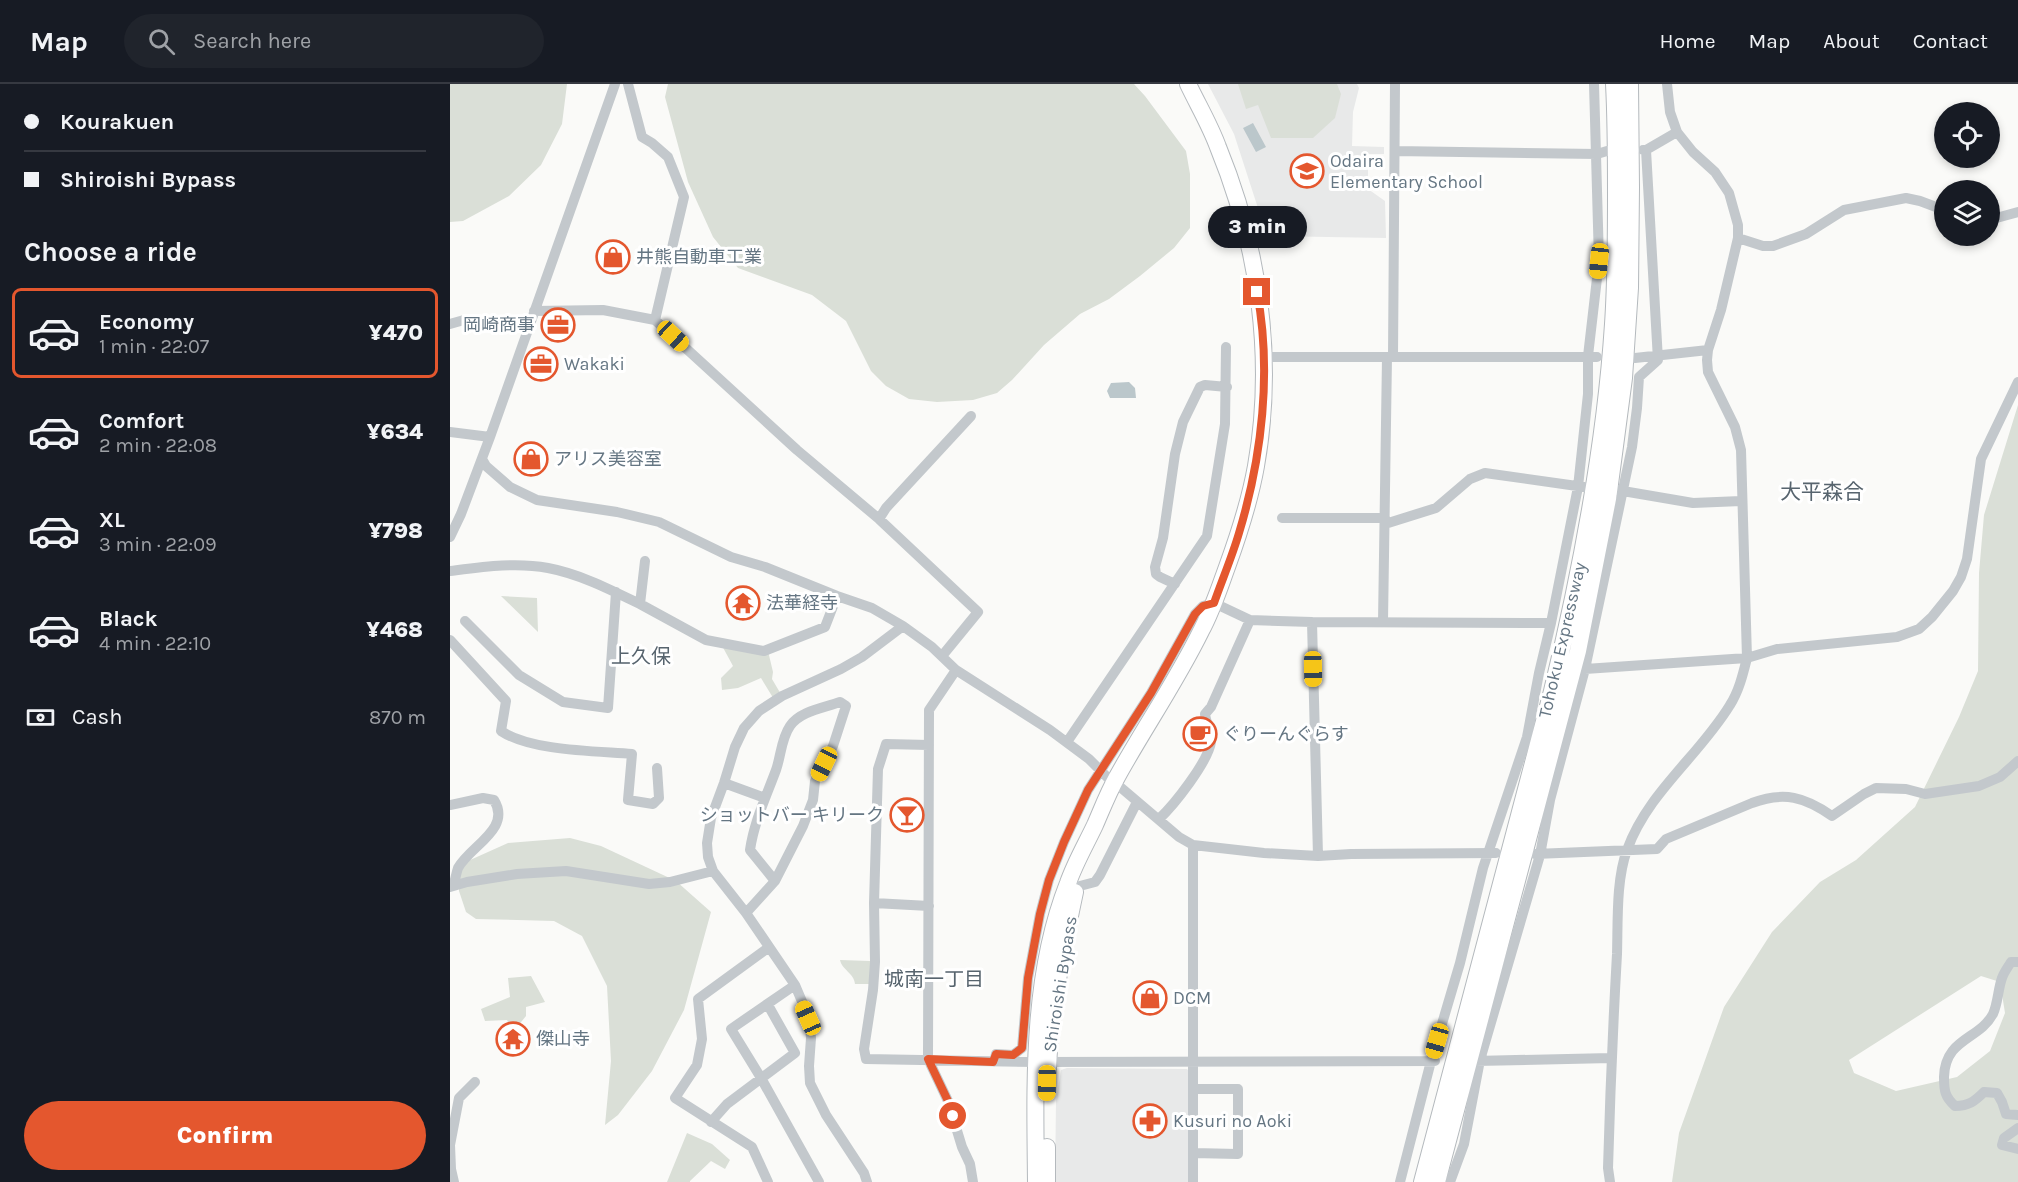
<!DOCTYPE html>
<html lang="en">
<head>
<meta charset="utf-8">
<style>
	body { margin:0; font-family:Karla,"Noto Sans JP",sans-serif; background:#20242c; color:#f1f3f6; height:100vh; display:flex; flex-direction:column; font-size:22px; white-space:nowrap }
	* { box-sizing:border-box; margin:0 }
	p { font-size:20px; color:#9ea1a6 }
	.icon { flex:none; width:33px; height:33px; fill:none; stroke:currentColor; stroke-width:2; stroke-linecap:round; stroke-linejoin:round }
	.map { position:relative; flex:1; overflow:hidden }
	.details { display:flex; flex-direction:column; background:#171b24; width:450px }
	.details>* { flex:none }
	.guide { display:grid; align-content:center; height:132px; padding:0 24px; background:#171b24 }
	.controls { position:absolute; left:1484px; top:18px; display:grid; gap:12px }
	.controls a { display:grid; place-items:center; width:66px; height:66px; border-radius:50%; background:#171b24; box-shadow:0 3px 9px #0003; font-size:30px }
	.end { position:absolute; width:27px; height:27px; margin:-14px; border:8px solid #e4572e; background:#fff; box-shadow:0 0 0 3px #fff }
	.from { border-radius:50% }
	.bubble { position:absolute; height:42px; border-radius:21px; background:#171b24; box-shadow:0 3px 9px #0003; font-size:20px; font-weight:800; line-height:42px; text-align:center }
	.car { position:absolute; width:18px; height:36px; margin:-18px -9px; border-radius:8px; box-shadow:0 0 4px 2px #0007; background:linear-gradient(#f5c518 24%,#345 0 40%,#f5c518 0 76%,#345 0 86%,#f5c518 0) }
	.guide b { display:flex; align-items:center; gap:21px; height:57px; font-size:22px }
	.guide b+b { border-top:2px solid #363941 }
	.guide i { width:15px; height:15px; background:#f1f3f6 }
	ul { padding:0; list-style:none }
	li { display:flex; align-items:center; gap:18px; height:90px; margin:0 12px 9px; padding:0 12px; border:3px solid transparent; border-radius:9px }
	li div { flex:1 }
	li b { display:block; font-size:22px }
	li em { font-style:normal; font-weight:800 }
	li.current { border-color:#e4572e }
	li>.icon { width:54px; height:54px; stroke-width:1.5 }
	h2 { padding:0 24px; font-size:27px; line-height:72px }
	.pay { display:flex; align-items:center; gap:15px; height:66px; padding:0 24px; font-size:22px }
	.pay p { margin-inline-start:auto }
	.primary-button { display:flex; gap:12px; margin-top:auto; padding:12px 24px }
	.primary-button a { flex:1; height:69px; border-radius:36px; background:#e4572e; color:#fff; font-size:24px; font-weight:800; line-height:69px; text-align:center }
	header { display:flex; align-items:center; gap:36px; box-sizing:border-box; height:84px; padding:0 30px; background:#171b24; border-bottom:2px solid #363941 }
	header strong { font-size:28px }
	nav { display:flex; gap:33px; margin-inline-start:auto; font-size:21px }
	.search { width:420px; height:54px; background:#20242c; display:flex; align-items:center; gap:15px; box-sizing:border-box; padding:0 21px; border-radius:33px; color:#9ea1a6; font-size:22px }
	main { display:flex; flex:1; min-height:0 }
	.map>svg:first-child { display:block }
	.built { fill:#e8e9e9 }
	.green { fill:#dadfd7; fill-rule:evenodd }
	.water { fill:#bbc7cb }
	.lines { fill:none; stroke-linecap:round; stroke-linejoin:round }
	.highway-casing { stroke:#b4b9bd; stroke-width:18 }
	.minor { stroke:#c3c8cc; stroke-width:10 }
	.highway { stroke:#fff; stroke-width:16 }
	.route { stroke:#e4572e; stroke-width:8 }
	.labels { text-anchor:middle; stroke-width:6; stroke-linejoin:round; paint-order:stroke }
	.poi-label { font-size:18px; fill:#657683; stroke:#fff; text-anchor:start }
	.street-label { font-size:18px; fill:#657683; stroke:#fff }
	.neighbourhood-label { font-size:20px; fill:#57646e; stroke:#fff }
	.quarter-label { font-size:21px; fill:#57646e; stroke:#fff }
</style>
</head>
<body>
<header>
<strong>Map</strong>
<div class="search"><svg class="icon" aria-label="search" viewBox="0 0 24 24"><circle cx="10" cy="10" r="6"/><path d="M15 15l6 6"/></svg>Search here</div>
<nav><a>Home</a><a>Map</a><a>About</a><a>Contact</a></nav>
</header>
<main>
<section class="details">
<div class="guide">
<b><i class="from"></i>Kourakuen</b>
<b><i></i>Shiroishi Bypass</b>
</div>
<h2>Choose a ride</h2>
<ul>
<li class="current"><svg class="icon" aria-label="car" viewBox="0 0 24 24"><path d="M5 17H2v-5l4-1 3-4h7l3 4 3 1v5h-3M9 17h6M6 11h13"/><circle cx="7" cy="17" r="2"/><circle cx="17" cy="17" r="2"/></svg><div><b>Economy</b><p>1 min · 22:07</p></div><em>¥470</em></li>
<li><svg class="icon" aria-label="car" viewBox="0 0 24 24"><path d="M5 17H2v-5l4-1 3-4h7l3 4 3 1v5h-3M9 17h6M6 11h13"/><circle cx="7" cy="17" r="2"/><circle cx="17" cy="17" r="2"/></svg><div><b>Comfort</b><p>2 min · 22:08</p></div><em>¥634</em></li>
<li><svg class="icon" aria-label="car" viewBox="0 0 24 24"><path d="M5 17H2v-5l4-1 3-4h7l3 4 3 1v5h-3M9 17h6M6 11h13"/><circle cx="7" cy="17" r="2"/><circle cx="17" cy="17" r="2"/></svg><div><b>XL</b><p>3 min · 22:09</p></div><em>¥798</em></li>
<li><svg class="icon" aria-label="car" viewBox="0 0 24 24"><path d="M5 17H2v-5l4-1 3-4h7l3 4 3 1v5h-3M9 17h6M6 11h13"/><circle cx="7" cy="17" r="2"/><circle cx="17" cy="17" r="2"/></svg><div><b>Black</b><p>4 min · 22:10</p></div><em>¥468</em></li>
</ul>
<div class="pay"><svg class="icon" aria-label="cash" viewBox="0 0 24 24"><path d="M3 7h18v10H3z"/><circle cx="12" cy="12" r="2"/></svg>Cash<p>870 m</p></div>
<div class="primary-button"><a>Confirm</a></div>
</section>
<div class="map">
<svg width="1568" height="1098" viewBox="0 0 1568 1098">
	<rect width="100%" height="100%" fill="#fafaf8"/>
	<path class="built" d="M758 0H907L909 4 903 28 902 62 934 63V70H918V105L935 117 936 154 817 152 784 50Z
		M617 984 737 985 739 987V1098H605L606 1017 611 986Z"/>
	<path class="green" d="M0 0H117L112 40 91 81 59 112 13 137 0 138Z
		M218 0H684L695 12 736 67 740 90V144L724 164 690 192 659 215 630 230 594 261 562 296 547 309 523 316 487 318 459 315 436 302 421 287 396 237 362 211 288 184 263 153 238 98 215 13Z
		M788 0H887L891 10 885 34 863 54H821L808 21 796 25Z
		M1568 321V1098H1222L1229 1049 1274 923 1322 848 1370 798 1406 776 1465 723 1509 633 1528 587 1529 489 1534 431ZM1531 892 1550 898 1555 929 1540 967 1507 993 1446 1007 1404 989 1399 976Z
		M51 512 87 514 88 548Z
		M270 558 318 567 323 588 322 595 332 612 325 617 311 594 288 604 272 606 271 594 283 582Z
		M120 754 151 762 226 797 261 828 234 926 202 987 168 1031 155 1041 161 977 157 902 132 852 104 837 26 835 16 828 9 807V781L58 759Z
		M390 876 420 877V900H405C404 889 392 886 390 876Z
		M81 892 95 918 76 923V932L63 948 57 936 35 937 31 925 60 913 58 894Z
		M237 1049 262 1060 280 1076 275 1085 261 1077 240 1097V1098H217Z"/>
	<path class="water" d="M803 39 816 63 806 68 793 44Z
		M679 298 685 304 686 314H660L657 307 661 299Z"/>
	<g class="lines">
		<g class="highway-casing">
			<path id="highway" d="M597 1008C598 940 611 874 625 808
				M597 1063V1098
				M586 1098C585 999 581 893 618 799 625 779 636 760 645 741 652 725 658 709 667 693 694 644 726 598 751 547 762 527 769 505 777 483 789 450 800 416 806 382 825 275 809 163 768 63 760 41 748 21 738 0
				M972 1098 1102 607C1131 487 1155 364 1163 240 1166 197 1166 153 1166 109 1166 72 1166 36 1164 0
				M987 1098 1128 567 1158 415 1174 294 1180 204 1181 103 1180 0"/>
		</g>
		<path class="minor" d="M178 0 192 53 202 59 218 73 234 113 205 236
			M1196 66 1227 48
			M945 67 1147 70 1157 67
			M1539 136 1568 128
			M1288 154 1313 162H1323L1356 150 1394 126 1456 114 1470 117 1494 126
			M84 227 153 226 205 236 347 366 429 435 528 528 492 572
			M0 240 14 236 80 237
			M814 273H1147
			M943 273 945 0
			M1185 274 1258 266
			M0 348 40 353
			M32 375 36 382 60 403 87 416 167 428 209 438 281 473 315 483 387 512 422 524 453 542 482 563 506 586 600 646 639 675 658 694
			M1167 406 1243 419 1291 417
			M832 434H935
			M429 435 436 424 521 332
			M935 440 986 424 1020 395 1035 389 1134 403
			M0 453 11 430 40 353 165 0
			M0 487C32 483 66 478 98 484 130 490 161 506 190 520L195 477
			M725 500 710 493 706 490 705 483 713 454 725 370 733 338 750 303 755 301 777 303
			M190 520 256 556 314 567 375 543 387 512
			M15 537 69 591 113 618 158 624 166 508
			M933 538 937 273
			M0 556 56 617 51 647C81 667 145 667 182 670L178 716 203 720 209 714 207 684
			M1135 585 1297 574 1327 565 1447 553 1469 545 1482 533 1503 507 1511 493 1517 475 1531 375 1568 298
			M506 586 479 626 478 975 498 1017 512 1063 520 1080 523 1098
			M617 658 757 452 775 340 776 263
			M479 661 436 660 428 685 424 819 425 878 423 906 414 965 416 975 586 978 985 977
			M274 699 315 714
			M669 702 729 753 743 761 814 769 868 772 901 770 1046 769
			M0 721 33 714 44 716C62 745 20 762 8 784 6 790 5 797 3 802
			M709 735C724 721 758 678 761 658 762 649 756 639 755 630L761 623 800 536
			M743 761V1098
			M1085 770 1207 765 1216 755 1302 719C1334 707 1355 713 1382 732L1414 710 1426 704 1456 705 1475 710 1529 702 1550 693 1568 677
			M868 772 862 538 1101 539
			M0 803 17 798 67 790 116 787 199 800 220 798 263 787
			M626 803 645 798 650 791 687 718
			M424 819 479 822
			M296 829 325 797 353 742 363 716 365 697 383 662 396 622 390 618C374 624 350 627 340 642 331 655 331 672 326 686 316 713 304 738 300 766L325 797
			M1568 878H1561C1558 883 1554 888 1552 894 1548 905 1548 919 1543 930 1529 956 1495 954 1494 993 1494 1007 1495 1013 1505 1022 1519 1022 1525 1017 1534 1008L1547 1009 1552 1018 1556 1030 1568 1031
			M345 901 281 945 311 994 369 1098
			M1025 977 1161 974
			M544 978 546 970 563 971 572 964 578 894 590 830 599 796 614 758 638 706 701 609 745 530 753 522 764 519 800 536 862 538
			M261 1038 277 1020 345 969 318 921
			M1568 1044 1554 1054 1552 1061 1568 1065
			M743 1069 788 1070V1005H743
			M4 1098 1 1085 0 1061 9 1014 25 998
			M318 1098 302 1063 225 1014 247 981 252 955 248 915 318 864
			M417 1098 414 1089 376 1031 360 999 359 982 361 954 359 934 345 901 296 829 263 787 258 773 257 759 261 734 274 699 285 663 294 644 309 627 332 612 391 585 412 573 453 542
			M950 1098 981 977 1010 879 1033 784 1077 653 1089 589 1101 539 1128 403 1138 310V272L1149 177 1144 0
			M1000 1098 1014 1060 1030 976 1090 771 1100 716 1135 585 1182 363 1187 324 1189 293 1208 276 1196 66H1193
			M1160 1098 1158 1084C1160 1013 1163 941 1167 870 1168 837 1166 796 1177 766 1198 708 1249 672 1280 621 1289 607 1293 590 1297 574L1291 366 1285 343 1258 288 1257 276 1258 266 1271 226 1288 154V141L1279 109 1265 88 1243 68 1227 48 1220 28 1217 0"/>
		<use href="#highway" class="highway"/>
	</g>
	<g class="lines">
		<path class="route" d="M503 1032 498 1017 478 975 543 978 546 970 563 971 572 964 578 894 590 830 599 796 614 758 638 706 701 609 745 530 753 522 764 519C772 496 782 473 789 449 812 373 822 287 807 208"/>
	</g>
	<defs>
		<g id="school-ring" transform="scale(1.725)"><circle r="9.5" fill="#fff" stroke="#e4572e" stroke-width="1.5"/><path d="M0-5L7-2L0 1L-7-2ZM-4 1L0 2.5L4 1V4Q0 6-4 4Z" fill="#e4572e"/></g>
		<g id="shop-ring" transform="scale(1.725)"><circle r="9.5" fill="#fff" stroke="#e4572e" stroke-width="1.5"/><path d="M-5-2.5h2.3a2.7 3.5 0 0 1 5.4 0H5L5.5 6h-11ZM-1.5-2.5h3a1.5 2.3 0 0 0-3 0Z" fill="#e4572e"/></g>
		<g id="office-ring" transform="scale(1.725)"><circle r="9.5" fill="#fff" stroke="#e4572e" stroke-width="1.5"/><path d="M-6-3h4V-5.5h4V-3h4V5H-6ZM-1-4.5V-3h2v-1.5ZM-6 0V1H6V0Z" fill="#e4572e"/></g>
		<g id="temple-ring" transform="scale(1.725)"><circle r="9.5" fill="#fff" stroke="#e4572e" stroke-width="1.5"/><path d="M0-6L5-2H3V0L6.5 2.5H4V6H1.5V3h-3V6H-4V2.5H-6.5L-3 0V-2H-5Z" fill="#e4572e"/></g>
		<g id="cafe-ring" transform="scale(1.725)"><circle r="9.5" fill="#fff" stroke="#e4572e" stroke-width="1.5"/><path d="M-5.5-4.5H6V0H3Q3 3.5 0 3.5H-2.5Q-5.5 3.5-5.5 0ZM3-3.2v2h1.7v-2ZM-6 4.5H4V6H-6Z" fill="#e4572e"/></g>
		<g id="bar-ring" transform="scale(1.725)"><circle r="9.5" fill="#fff" stroke="#e4572e" stroke-width="1.5"/><path d="M-6-5H6L.8 .8V4.5H3.5V6h-7V4.5H-.8V.8Z" fill="#e4572e"/></g>
		<g id="pharmacy-ring" transform="scale(1.725)"><circle r="9.5" fill="#fff" stroke="#e4572e" stroke-width="1.5"/><path d="M-2-6h4v4h4v4h-4v4h-4v-4h-4v-4h4Z" fill="#e4572e"/></g>
	</defs>
	<g fill-rule="evenodd">
		<use href="#school-ring" x="857" y="87"/>
		<use href="#shop-ring" x="163" y="173"/>
		<use href="#office-ring" x="108" y="241"/>
		<use href="#office-ring" x="91" y="280"/>
		<use href="#shop-ring" x="81" y="375"/>
		<use href="#temple-ring" x="293" y="519"/>
		<use href="#cafe-ring" x="750" y="650"/>
		<use href="#bar-ring" x="457" y="731"/>
		<use href="#shop-ring" x="700" y="914"/>
		<use href="#temple-ring" x="63" y="955"/>
		<use href="#pharmacy-ring" x="700" y="1037"/>
	</g>
	<g class="labels">
		<g class="poi-label">
			<text x="880" y="83">Odaira<tspan x="880" dy="21">Elementary School</tspan></text>
			<text x="186" y="179">井熊自動車工業</text>
			<text x="85" y="247" text-anchor="end">岡崎商事</text>
			<text x="114" y="286">Wakaki</text>
			<text x="104" y="381">アリス美容室</text>
			<text x="316" y="525">法華経寺</text>
			<text x="773" y="656">ぐりーんぐらす</text>
			<text x="434" y="737" text-anchor="end">ショットバー キリーク</text>
			<text x="723" y="920">DCM</text>
			<text x="86" y="961">傑山寺</text>
			<text x="723" y="1043">Kusuri no Aoki</text>
		</g>
		<g class="street-label">
			<text transform="translate(1112 556) rotate(-77)" y="6">Tohoku Expressway</text>
			<text transform="translate(610 900) rotate(-81)" y="6">Shiroishi Bypass</text>
		</g>
		<g class="neighbourhood-label">
			<text x="191" y="579">上久保</text>
			<text x="484" y="902">城南一丁目</text>
		</g>
		<g class="quarter-label">
			<text x="1372" y="415">大平森合</text>
		</g>
	</g>
</svg>
<div class="controls">
<a><svg class="icon" aria-label="locate" viewBox="0 0 24 24"><circle cx="12" cy="12" r="6"/><path d="M12 2v4M12 18v4M2 12h4M18 12h4"/></svg></a>
<a><svg class="icon" aria-label="layers" viewBox="0 0 24 24"><path d="M12 4l9 5-9 5-9-5zM3 14l9 5 9-5"/></svg></a>
</div>
<i class="end from" style="left:503px;top:1032px"></i>
<i class="end" style="left:807px;top:208px"></i>
<div class="bubble" style="left:758px;top:122px;width:99px">3 min</div>
<i class="car" style="left:1149px;top:177px;rotate:186deg"></i>
<i class="car" style="left:223px;top:252px;rotate:133deg"></i>
<i class="car" style="left:863px;top:585px;rotate:179deg"></i>
<i class="car" style="left:374px;top:680px;rotate:206deg"></i>
<i class="car" style="left:358px;top:934px;rotate:336deg"></i>
<i class="car" style="left:987px;top:957px;rotate:196deg"></i>
<i class="car" style="left:597px;top:999px;rotate:181deg"></i>
</div>
</main>
</body>
</html>
